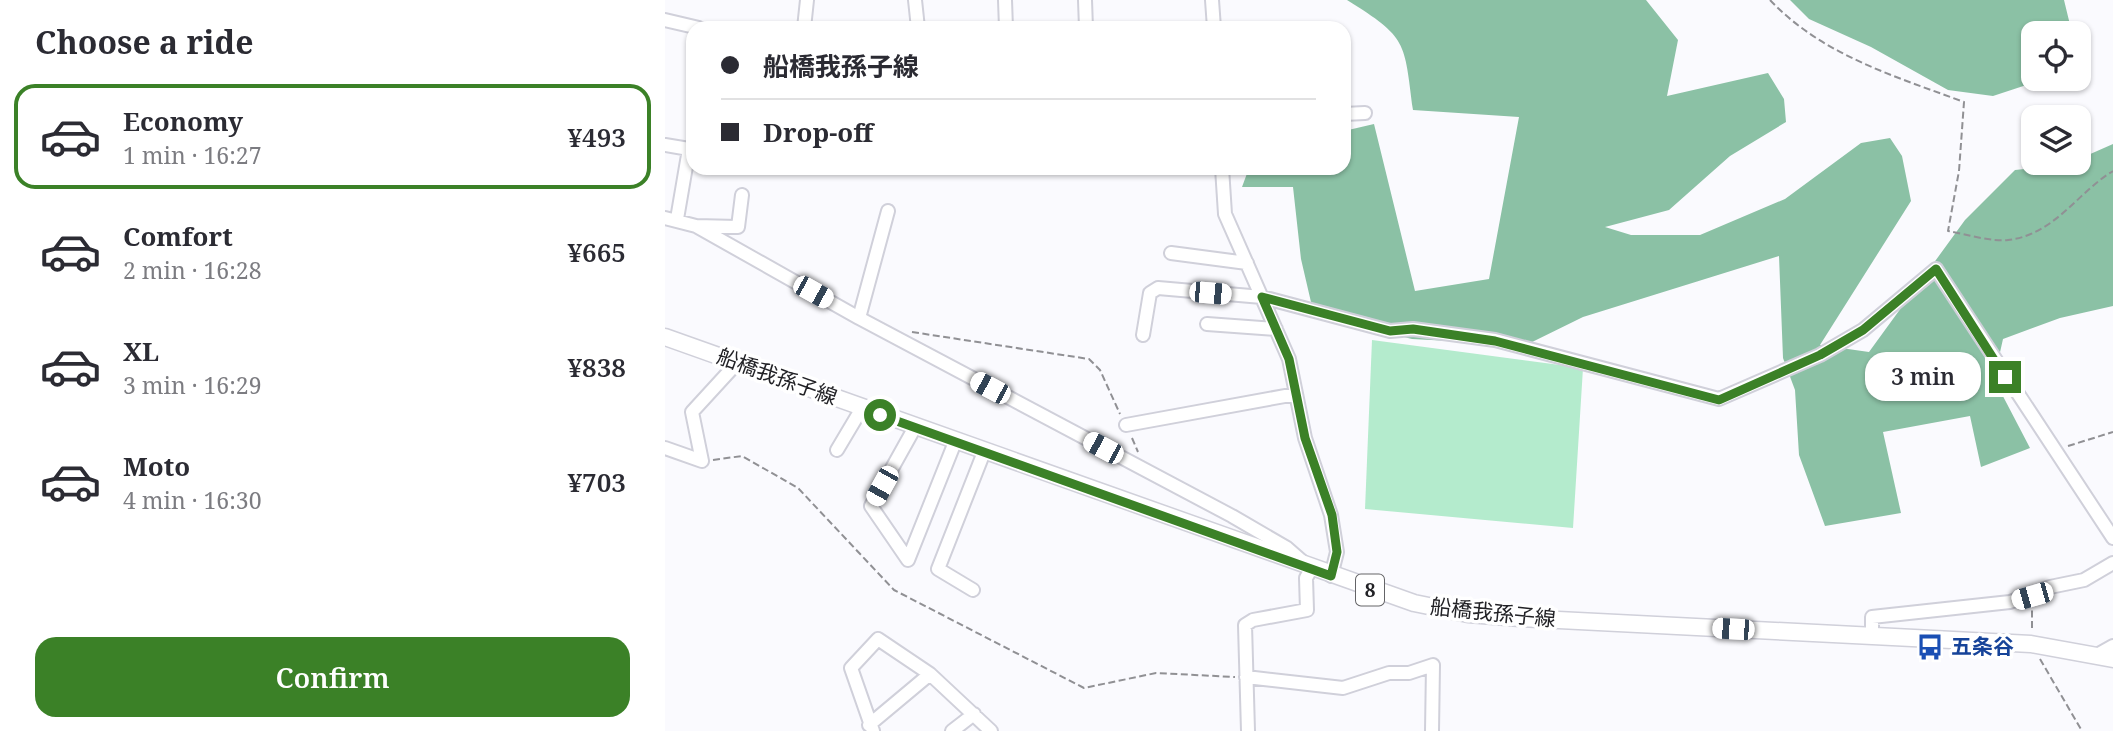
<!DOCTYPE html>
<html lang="en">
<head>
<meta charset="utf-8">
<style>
	body { margin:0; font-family:"Noto Serif","Noto Sans JP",serif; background:#f7f7f7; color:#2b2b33; height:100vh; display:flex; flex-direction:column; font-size:26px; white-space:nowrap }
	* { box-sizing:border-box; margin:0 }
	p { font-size:23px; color:#7c7c81 }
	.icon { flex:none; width:38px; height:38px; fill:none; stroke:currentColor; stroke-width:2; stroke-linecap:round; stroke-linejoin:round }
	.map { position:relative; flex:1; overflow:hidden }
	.side { display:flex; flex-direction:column; background:#fff; width:665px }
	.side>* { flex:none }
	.banner { position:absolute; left:21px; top:21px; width:665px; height:154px; border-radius:21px; box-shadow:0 2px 5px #0004; display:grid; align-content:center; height:154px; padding:0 35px; background:#fff }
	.buttons { position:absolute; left:1356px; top:21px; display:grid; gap:14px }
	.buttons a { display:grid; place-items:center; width:70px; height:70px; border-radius:14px; background:#fff; box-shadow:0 2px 5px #0004; font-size:35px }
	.end { position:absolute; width:32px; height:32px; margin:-16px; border:9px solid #3b8127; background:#fff; box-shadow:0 0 0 4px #fff }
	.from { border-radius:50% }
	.bubble { position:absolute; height:49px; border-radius:21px; background:#fff; box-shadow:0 2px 5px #0004; font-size:23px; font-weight:600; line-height:49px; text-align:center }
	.car { position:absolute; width:21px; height:42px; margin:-21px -10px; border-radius:9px; box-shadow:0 0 5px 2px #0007; background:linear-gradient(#fff 24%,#345 0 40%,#fff 0 76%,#345 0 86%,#fff 0) }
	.banner b { display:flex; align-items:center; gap:24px; height:66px; font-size:26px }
	.banner b+b { border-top:2px solid #e1e1e2 }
	.banner i { width:18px; height:18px; background:#2b2b33 }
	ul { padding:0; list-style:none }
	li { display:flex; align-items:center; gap:21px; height:105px; margin:0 14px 10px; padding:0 21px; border:4px solid transparent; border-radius:21px }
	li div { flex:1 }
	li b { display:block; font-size:26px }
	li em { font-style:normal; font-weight:600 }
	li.on { border-color:#3b8127 }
	li>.icon { width:63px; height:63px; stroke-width:1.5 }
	h2 { padding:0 35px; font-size:32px; line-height:84px }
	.cta { display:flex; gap:14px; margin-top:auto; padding:14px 35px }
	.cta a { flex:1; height:80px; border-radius:21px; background:#3b8127; color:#fff; font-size:28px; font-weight:600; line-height:80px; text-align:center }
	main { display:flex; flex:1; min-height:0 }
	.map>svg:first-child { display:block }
	.green { fill:#b4ebcd }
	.forest { fill:#8bc1a5 }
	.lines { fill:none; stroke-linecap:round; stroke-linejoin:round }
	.minor-casing { stroke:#d0d0da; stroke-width:16 }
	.major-casing { stroke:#d0d0da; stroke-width:19 }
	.path { stroke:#909094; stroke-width:2; stroke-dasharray:7 3.5; stroke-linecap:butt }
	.minor { stroke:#fff; stroke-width:12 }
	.major { stroke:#fff; stroke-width:16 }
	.route { stroke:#3b8127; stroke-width:9 }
	.labels { text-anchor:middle; stroke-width:7; stroke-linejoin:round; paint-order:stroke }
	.shield { fill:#fff; stroke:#646467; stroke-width:2 }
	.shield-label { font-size:19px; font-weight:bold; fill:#222226 }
	.street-label { font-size:21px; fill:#222226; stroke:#fff }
	.transit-label { font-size:21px; font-weight:bold; fill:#164399; stroke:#fff; text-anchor:start }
</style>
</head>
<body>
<main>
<section class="side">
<h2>Choose a ride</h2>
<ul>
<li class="on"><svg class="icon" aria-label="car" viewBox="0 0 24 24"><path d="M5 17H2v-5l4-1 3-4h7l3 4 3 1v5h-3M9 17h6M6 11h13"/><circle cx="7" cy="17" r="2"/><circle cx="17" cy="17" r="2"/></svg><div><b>Economy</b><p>1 min · 16:27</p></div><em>¥493</em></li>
<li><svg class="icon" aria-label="car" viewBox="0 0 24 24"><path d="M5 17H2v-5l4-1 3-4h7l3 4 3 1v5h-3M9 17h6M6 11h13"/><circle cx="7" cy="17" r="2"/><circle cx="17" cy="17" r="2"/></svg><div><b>Comfort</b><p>2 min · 16:28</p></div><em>¥665</em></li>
<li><svg class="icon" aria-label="car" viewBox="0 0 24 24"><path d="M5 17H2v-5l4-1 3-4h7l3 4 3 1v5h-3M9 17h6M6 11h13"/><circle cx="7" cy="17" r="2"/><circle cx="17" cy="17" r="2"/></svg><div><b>XL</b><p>3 min · 16:29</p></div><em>¥838</em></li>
<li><svg class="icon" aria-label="car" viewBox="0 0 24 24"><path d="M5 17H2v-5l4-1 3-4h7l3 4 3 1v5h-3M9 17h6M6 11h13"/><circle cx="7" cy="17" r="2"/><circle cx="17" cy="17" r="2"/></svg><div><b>Moto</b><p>4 min · 16:30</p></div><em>¥703</em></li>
</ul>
<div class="cta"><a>Confirm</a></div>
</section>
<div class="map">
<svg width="1448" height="731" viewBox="0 0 1448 731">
	<rect width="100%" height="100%" fill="#fafafe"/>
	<path class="green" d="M707 340 918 368 908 528 700 509Z"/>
	<path class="forest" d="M682 0H981L1013 40 1002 96 1103 73 1119 99 1121 122 1065 156 1004 210 940 227 966 235H1035L1120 199 1196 143 1225 138 1237 156 1246 201 1155 345 1204 352 1300 220 1350 170 1414 163V159L1448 144V306L1395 318 1338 339 1329 379 1365 448 1316 467 1305 416 1218 432 1236 513 1160 526 1134 455 1130 390 1118 358 1114 256 918 317 861 345 747 339 649 315 636 259 628 187H577L584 168H679V131L709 124 750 291 824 279 854 117 748 110C739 41 743 38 682 0Z
		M1125 0H1399L1407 33H1368V79H1380L1328 96 1283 90 1206 47 1144 19Z"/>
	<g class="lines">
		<g class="minor-casing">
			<path id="minor" d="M250 0 253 28
				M340 0 341 28
				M420 0 421 28
				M547 0 549 28
				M0 20 34 28
				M139 28 142 0
				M679 114 700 113
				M0 145 24 149 12 219
				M557 168 560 214 624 359 640 438 666 515 672 552 666 576
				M0 218 31 226 194 318 567 516 622 548 646 569 641 578 642 610 588 620 580 625 583 731
				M31 226 73 227 77 195
				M506 253 582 263
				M194 318 223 211
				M542 324 611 329
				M478 335 485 293 493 288 597 297 725 331 748 329 830 340 1054 399 1155 355 1198 330 1271 269 1448 538
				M461 425 631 394
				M250 427 206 506 243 560 290 442
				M0 448 37 461 27 412 71 364
				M172 450 197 408
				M308 590 273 569 319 452
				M1207 635V617L1345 602 1385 587 1419 580 1448 563
				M1432 655 1448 646
				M581 677 678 688 724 673H744L768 665 767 731
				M204 725 265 674
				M208 731 186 668 213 639 265 674 326 731
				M287 731 309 714"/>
		</g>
		<g class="major-casing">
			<path id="major" d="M0 337 749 603 803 614 855 618 1366 644 1448 659"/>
		</g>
		<path class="path" d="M1105 0C1157 55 1229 76 1299 102L1294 171 1283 231C1301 234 1325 242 1343 240 1389 235 1412 193 1448 171
			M247 332 424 359 435 370 455 414
			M467 438 473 452
			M1403 446 1448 432
			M48 460 77 456 133 488 229 590 419 688 491 673 570 677
			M1367 628V606
			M1375 659 1417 731"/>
		<use href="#minor" class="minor"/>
		<use href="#major" class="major"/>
	</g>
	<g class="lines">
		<path class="route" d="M215 415 666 576 672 552 667 515 640 438 624 359 597 297 725 331 748 329 830 341 1054 400 1155 355 1198 330 1271 269 1340 377"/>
	</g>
	<defs>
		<g id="bus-bare" transform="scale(2.1)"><path d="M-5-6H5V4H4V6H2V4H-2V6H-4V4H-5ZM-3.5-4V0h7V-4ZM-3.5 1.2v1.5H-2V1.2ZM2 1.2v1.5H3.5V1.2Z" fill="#1a4fb4" stroke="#fff" stroke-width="2.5" paint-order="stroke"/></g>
	</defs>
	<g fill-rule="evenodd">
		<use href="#bus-bare" x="1265" y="647"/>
	</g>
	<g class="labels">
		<rect class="shield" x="691" y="574.5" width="28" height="31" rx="5"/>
		<g class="shield-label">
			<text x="705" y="597">8</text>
		</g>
		<g class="street-label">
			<text transform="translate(112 377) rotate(20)" y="7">船橋我孫子線</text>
			<text transform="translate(828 613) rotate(6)" y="7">船橋我孫子線</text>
		</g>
		<g class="transit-label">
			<text x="1286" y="654">五条谷</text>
		</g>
	</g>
</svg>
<div class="buttons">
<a><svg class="icon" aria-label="locate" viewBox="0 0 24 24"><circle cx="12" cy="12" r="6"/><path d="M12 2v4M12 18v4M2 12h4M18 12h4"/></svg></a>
<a><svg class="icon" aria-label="layers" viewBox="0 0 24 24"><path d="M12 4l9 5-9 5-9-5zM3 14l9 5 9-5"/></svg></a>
</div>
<i class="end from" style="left:215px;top:415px"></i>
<i class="end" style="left:1340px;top:377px"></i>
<div class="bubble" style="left:1200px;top:352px;width:116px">3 min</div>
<i class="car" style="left:148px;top:292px;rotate:119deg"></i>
<i class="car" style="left:545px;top:293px;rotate:95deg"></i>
<i class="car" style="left:325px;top:388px;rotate:298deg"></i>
<i class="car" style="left:438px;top:448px;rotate:298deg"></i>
<i class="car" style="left:217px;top:486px;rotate:209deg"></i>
<i class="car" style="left:1367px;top:596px;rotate:254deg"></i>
<i class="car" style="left:1068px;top:629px;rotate:273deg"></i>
<div class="banner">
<b><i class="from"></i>船橋我孫子線</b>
<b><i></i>Drop-off</b>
</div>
</div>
</main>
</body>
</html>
